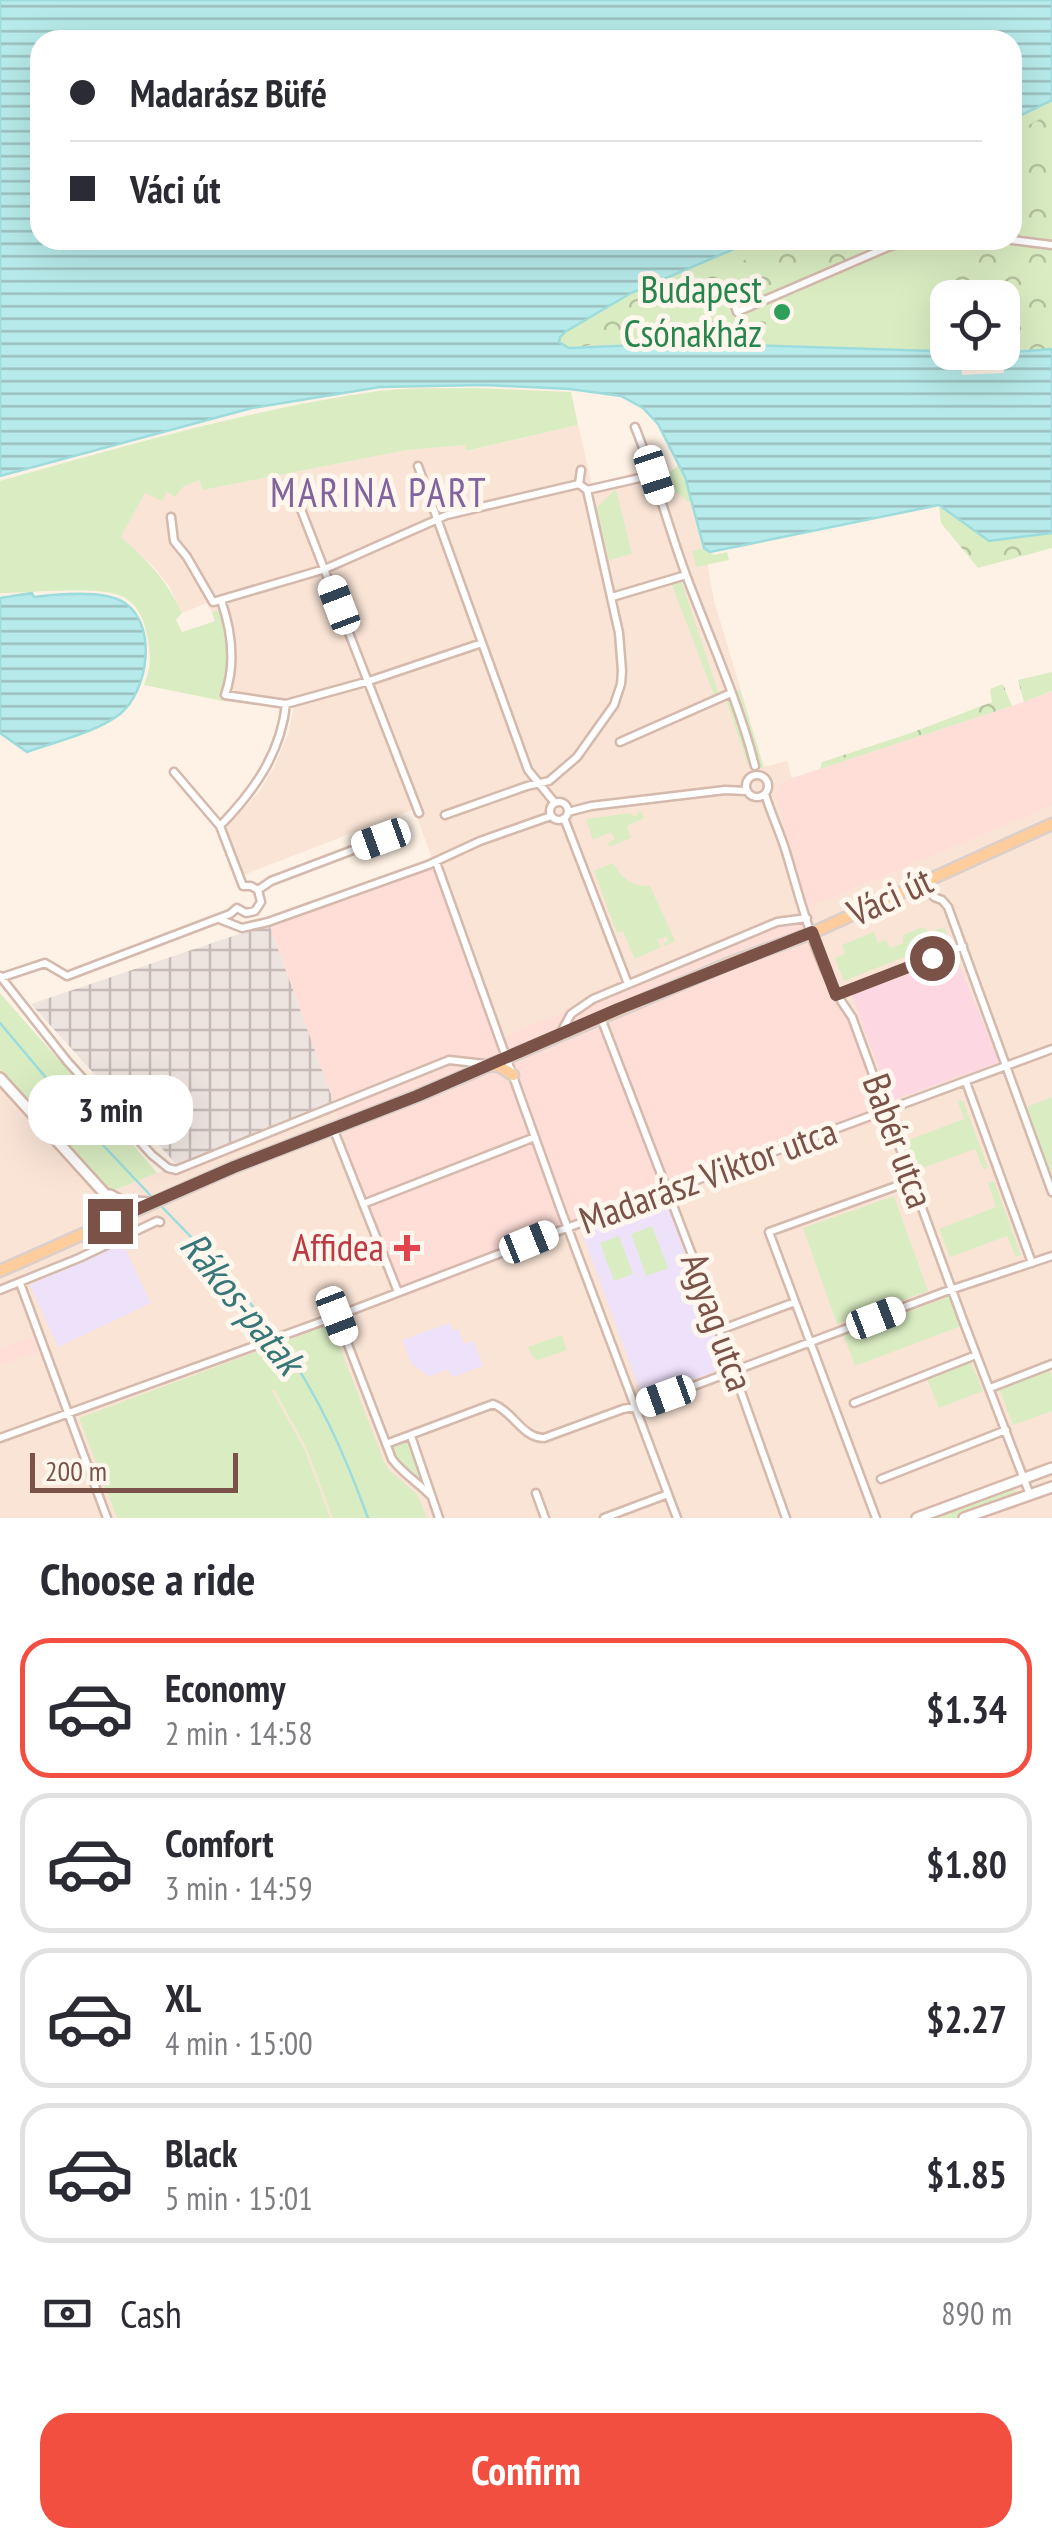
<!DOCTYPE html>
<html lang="en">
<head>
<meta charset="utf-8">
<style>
	body { margin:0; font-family:"PT Sans Narrow",sans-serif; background:#f2f2f3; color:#2b2b33; height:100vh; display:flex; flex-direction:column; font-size:38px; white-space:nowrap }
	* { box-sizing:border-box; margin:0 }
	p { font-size:32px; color:#7c7c81 }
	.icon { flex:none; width:55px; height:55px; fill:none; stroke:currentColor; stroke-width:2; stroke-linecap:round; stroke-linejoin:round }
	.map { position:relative; height:1518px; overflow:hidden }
	.details { display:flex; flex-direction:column; background:#fff; flex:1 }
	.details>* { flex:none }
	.guide { position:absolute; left:30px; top:30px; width:992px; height:220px; border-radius:30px; box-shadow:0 10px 40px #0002; display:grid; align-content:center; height:220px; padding:0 40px; background:#fff }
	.controls { position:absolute; left:930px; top:280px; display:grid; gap:20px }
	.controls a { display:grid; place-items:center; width:90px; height:90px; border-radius:20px; background:#fff; box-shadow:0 10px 40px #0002; font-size:50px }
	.scale { position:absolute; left:30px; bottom:25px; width:208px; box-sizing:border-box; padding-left:10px; border:5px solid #7a5247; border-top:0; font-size:28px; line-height:35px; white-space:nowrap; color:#7a5247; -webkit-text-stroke:8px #fff6ed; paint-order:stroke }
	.end { position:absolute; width:45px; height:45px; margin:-22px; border:12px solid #7a5247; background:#fff; box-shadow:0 0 0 5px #fff }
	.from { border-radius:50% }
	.bubble { position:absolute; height:70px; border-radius:30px; background:#fff; box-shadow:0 10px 40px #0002; font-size:32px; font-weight:600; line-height:70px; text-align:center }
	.car { position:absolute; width:30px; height:60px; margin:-30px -15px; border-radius:12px; box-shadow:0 0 8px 2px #0007; background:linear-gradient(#fff 24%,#345 0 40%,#fff 0 76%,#345 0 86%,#fff 0) }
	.guide b { display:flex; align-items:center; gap:35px; height:95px; font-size:38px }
	.guide b+b { border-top:2px solid #e1e1e2 }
	.guide i { width:25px; height:25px; background:#2b2b33 }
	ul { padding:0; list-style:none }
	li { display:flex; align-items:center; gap:30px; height:140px; margin:0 20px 15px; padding:0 20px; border:5px solid #e1e1e2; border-radius:30px }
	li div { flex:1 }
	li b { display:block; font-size:38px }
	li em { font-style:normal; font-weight:600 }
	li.on { border-color:#f24f40 }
	li>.icon { width:90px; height:90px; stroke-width:1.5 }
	h2 { padding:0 40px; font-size:45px; line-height:120px }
	.pay { display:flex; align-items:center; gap:25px; height:110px; padding:0 40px; font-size:38px }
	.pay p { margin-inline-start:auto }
	.button { display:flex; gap:20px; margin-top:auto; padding:20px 40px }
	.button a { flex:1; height:115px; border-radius:30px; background:#f24f40; color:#fff; font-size:40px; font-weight:600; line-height:115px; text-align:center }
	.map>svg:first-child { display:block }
	.residential { fill:#f9e4d6 }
	.commercial { fill:#ffded8 }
	.industrial { fill:url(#industrial-grid) }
	.education { fill:#eee2fb }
	.medical { fill:#fdd7e1 }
	.green { fill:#daedc2 }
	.forest { fill:url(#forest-crowns) }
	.water { fill:url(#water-rules); stroke:#9ddcdd; stroke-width:2.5 }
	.pier { fill:#fef1e5 }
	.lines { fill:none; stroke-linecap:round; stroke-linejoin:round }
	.stream { stroke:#9ddcdd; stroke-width:2.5 }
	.street-casing { stroke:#d4b9ac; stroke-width:11 }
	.secondary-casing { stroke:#d7b7a9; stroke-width:14 }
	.primary-casing { stroke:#dacfcb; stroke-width:15 }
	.street { stroke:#fff; stroke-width:6 }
	.secondary { stroke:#fff; stroke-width:9 }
	.primary { stroke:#ffcc9b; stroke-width:10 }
	.route { stroke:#7a5247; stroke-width:12 }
	.leisure-dot { fill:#2e9e5b; stroke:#fff6ed; stroke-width:4 }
	.health-dot { fill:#e0444e; stroke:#fff6ed; stroke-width:4 }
	.labels { text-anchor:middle; stroke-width:10; stroke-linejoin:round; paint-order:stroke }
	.leisure-label { font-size:38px; fill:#27864d; stroke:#fff6ed; text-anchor:end }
	.street-label { font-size:38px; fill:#7a5247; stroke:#fff6ed }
	.health-label { font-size:38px; fill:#be3a42; stroke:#fff6ed; text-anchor:end }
	.neighbourhood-label { font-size:40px; letter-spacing:2.5px; fill:#81639e; stroke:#fff6ed }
	.water-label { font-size:40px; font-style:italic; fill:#377779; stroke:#fff6ed }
</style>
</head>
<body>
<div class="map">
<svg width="1052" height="1518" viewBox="0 0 1052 1518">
	<defs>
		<pattern id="industrial-grid" width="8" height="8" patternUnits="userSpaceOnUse" patternTransform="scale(2.5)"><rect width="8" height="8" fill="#eee4df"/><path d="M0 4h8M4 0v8" fill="none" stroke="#c6bbb7"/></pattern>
		<pattern id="forest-crowns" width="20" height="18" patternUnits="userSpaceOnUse" patternTransform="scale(2.5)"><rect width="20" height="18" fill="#daedc2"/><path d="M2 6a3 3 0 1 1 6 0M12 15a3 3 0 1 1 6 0" fill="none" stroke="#b6c39f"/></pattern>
		<pattern id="water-rules" width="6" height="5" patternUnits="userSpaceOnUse" patternTransform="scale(2.5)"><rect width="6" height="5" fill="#b7eaea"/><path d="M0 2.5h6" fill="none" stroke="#9ac0bf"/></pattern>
	</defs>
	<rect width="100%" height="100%" fill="#fef1e5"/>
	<path class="residential" d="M578 425 592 485 647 469 685 477 707 562 714 601 764 767 787 761 792 778 779 785 808 908 1052 806V1518H0V1069L112 1191 334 1103 673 1193 886 1118 498 1039 414 809 243 875 226 827 259 792 273 769 288 735 294 708 223 701 225 685 222 609 212 612 207 603 182 613 169 586 153 566 121 537 145 493 167 492 175 496 183 487 199 480 203 490 407 450 467 445V451Z"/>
	<path class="commercial" d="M1052 691V806L808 908 776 795 779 785 792 778 1012 706Z
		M429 868 435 869 498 1039 798 915 819 939 887 1118 673 1193 403 1298 343 1138 334 1103 269 924Z
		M32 1337 38 1352 0 1366V1349Z"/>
	<path class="industrial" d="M269 924 334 1103 177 1165 31 1004Z"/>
	<path class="education" d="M666 1201 727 1366 643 1399 581 1230Z
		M122 1242 151 1303 58 1347 30 1285Z
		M450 1323 453 1330 458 1329 464 1344 474 1341 483 1366 452 1377 448 1369 429 1377 411 1363 402 1340Z"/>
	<path class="medical" d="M956 957 999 1062 891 1101 852 995Z"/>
	<path class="green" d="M1052 100V349L978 353 1002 352V298H948L947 351 688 343 569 348 559 341 560 337 565 332 631 293 755 240H1012L1013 119Z
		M478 388 571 392 578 425 466 451V445L407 450 203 490 199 480 183 487 175 497 167 492 162 501 145 493 121 537C150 563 165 578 182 613L176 620 182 632 215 621 212 612 223 609 228 645 223 701 144 685C152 664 151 653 146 631 143 616 134 600 119 595 95 586 28 593 0 593V481C125 446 250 409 379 391 411 387 445 389 478 388Z
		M679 465 692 501 688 502 679 494 669 492 661 478Z
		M616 489 632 554 609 560 596 508Z
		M704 548 714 555 727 552 729 560 696 567 692 551Z
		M680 577 720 698 716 700 670 580Z
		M740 690 764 768 747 764 746 760 725 696Z
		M641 811 644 818 627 826 631 838 609 847 608 843 615 839 611 832 593 840 586 819 631 813 632 816 638 815V812Z
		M613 863C623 879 631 886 650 886L675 941 664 946 663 943 668 941 666 936 657 940 661 947 635 959 623 931 617 933 594 871Z
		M923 927 929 932 944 927 949 939 844 981 835 958 845 954 842 945 874 932 878 943 886 940 890 948 903 943V935Z
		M0 993C52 1053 106 1112 157 1173L112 1191 0 1069Z
		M1052 1097V1192L1022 1109Z
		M963 1100 988 1168 983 1169 975 1149 914 1171 903 1142 964 1119 958 1102Z
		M994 1181 1021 1255 1016 1257 1007 1236 950 1257 939 1229 996 1207 988 1183Z
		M894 1196 928 1291 837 1324 803 1228Z
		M652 1226 668 1268 646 1276 631 1234Z
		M619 1236 633 1274 614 1281 600 1243Z
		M950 1296 961 1326 855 1366 844 1336Z
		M331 1324 384 1462 390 1471 417 1494 427 1518H333L306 1447 274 1389 272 1391 304 1448 330 1518H117L79 1418Z
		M562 1335 567 1350 538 1360 532 1356 528 1347Z
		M970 1360 983 1391 939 1408 926 1377Z
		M1049 1369 1052 1378V1411L1013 1425 1000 1391 1002 1386Z
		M407 1441 411 1444 424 1479 421 1481 399 1463 392 1448Z
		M1013 1485 1017 1496 956 1518H923Z"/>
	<path class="forest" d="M1052 113V349L978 353 1002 352V298L943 296 942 273 958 272V256L948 255 951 240H1012L1013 224 1018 222 1013 205V133Z
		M794 240H898L888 247 767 300 765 340 738 339 716 345 674 338 596 343 582 347 565 332 631 293 680 273 686 284Z
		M939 505 989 541 1052 533V548L978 568 941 523Z
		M1052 672V691L1024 702 1018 680Z
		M1003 684 1012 706 820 769 822 762 908 734 992 702 990 689Z
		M887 1213H897C902 1237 896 1237 876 1247L871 1244Z"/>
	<path class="water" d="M0 0H1052V100L1013 119 1012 40H40V240H755L631 293 565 332 560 337 559 342 569 348 687 343 998 353 1052 349V533L989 541 939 505 710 552 704 548 685 477 658 424 643 408 621 396 570 389 485 385 380 387 252 408 0 476Z
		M32 593 34 597C58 594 104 589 125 603 158 626 148 691 120 714 95 733 57 741 27 752L0 733V598Z"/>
	<path class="pier" d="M982 353H985L986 362H1003L1004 373 962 375 961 363 981 362Z"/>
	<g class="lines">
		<path class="stream" d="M0 1023 101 1143 152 1197
			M161 1206 230 1277 275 1335
			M280 1341C319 1396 345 1455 368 1518"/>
		<g class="street-casing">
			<path id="street" d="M1012 240 1052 245
				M732 296 737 312 888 247 913 240
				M635 427C655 476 668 526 686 575 710 639 738 700 755 766
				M418 466 528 770 555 803
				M587 490 653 475
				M295 494 419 813
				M171 517 174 541 187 557 213 602 325 569 447 515 579 484
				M612 597 686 575
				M221 600C231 629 236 664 225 695L286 704 369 681 482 643
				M620 742 731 693
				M174 772 220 826 243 886H251L258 890
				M746 786a11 11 0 1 1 22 0a11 11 0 1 1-22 0Z
				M765 794C771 814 780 832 786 852 803 908 817 970 852 1017L963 1320 1030 1495
				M550 811a9 9 0 1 1 18 0a9 9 0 1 1-18 0Z
				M568 812 591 806 725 790 747 791
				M445 815 527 786 549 781 577 757 614 705 621 684 622 671 619 633 587 490 579 484 581 470
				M564 818 628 984
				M220 826C254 791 281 753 286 704
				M436 862 561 1210 677 1518
				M258 890 271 881 403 831
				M934 897 942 900 948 907 1052 1192
				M219 919 242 928 268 922 428 865 480 841 551 816
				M0 976 67 1061 152 1155 168 1168 176 1170 449 1060 485 1064
				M0 978 45 963 67 976 230 914 237 908 246 913 255 911 261 902 258 890
				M836 995 963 946
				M601 1018 694 1260 786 1518
				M560 1034 571 1014 593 999 777 922 807 918
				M966 1082 1032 1263
				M333 1128 398 1292
				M363 1204 535 1137
				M20 1283 107 1518
				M0 1290 79 1258 157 1221 160 1222
				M337 1316 392 1459C403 1474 419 1483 432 1497
				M720 1330 795 1302
				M990 1388 1052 1364
				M854 1403 976 1355
				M411 1436 439 1518
				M0 1438 337 1316 556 1232 1052 1049
				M386 1444 493 1404C513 1411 522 1438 544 1438L623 1409 643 1405 944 1292 1052 1256
				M881 1479 1006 1430
				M536 1493 545 1518
				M604 1518 668 1494
				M876 1518 769 1232 913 1180"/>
		</g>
		<g class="secondary-casing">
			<path id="secondary" d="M0 1078 115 1205 122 1216
				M110 1195 121 1201 150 1203
				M917 1518 1052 1468
				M964 1518 1052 1487"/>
		</g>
		<g class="primary-casing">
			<path id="primary" d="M490 1065 499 1066 513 1075
				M0 1271 234 1167 417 1096 735 961 812 933 1052 824"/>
		</g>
		<use href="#street" class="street"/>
		<use href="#secondary" class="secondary"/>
		<use href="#primary" class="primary"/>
	</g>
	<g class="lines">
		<path class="route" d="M110 1221 234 1167 417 1096 618 1009 812 932 836 995 932 958"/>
	</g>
	<circle class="leisure-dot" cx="782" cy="312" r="10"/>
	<path class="health-dot" d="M402 1233h10v10h10v10h-10v10h-10v-10h-10v-10h10z"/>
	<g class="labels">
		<g class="leisure-label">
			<text x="762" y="303">Budapest<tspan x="762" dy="44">Csónakház</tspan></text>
		</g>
		<g class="street-label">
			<text transform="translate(890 897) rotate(-25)" y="13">Váci út</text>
			<text transform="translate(898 1141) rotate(70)" y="13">Babér utca</text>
			<text transform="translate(708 1176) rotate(-20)" y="13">Madarász Viktor utca</text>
			<text transform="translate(717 1322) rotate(70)" y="13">Agyag utca</text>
		</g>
		<g class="health-label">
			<text x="384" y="1261">Affidea</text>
		</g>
		<g class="neighbourhood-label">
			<text x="379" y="507">MARINA PART</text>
		</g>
		<g class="water-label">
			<text transform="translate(242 1303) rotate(51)" y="14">Rákos-patak</text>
		</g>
	</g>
</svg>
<div class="controls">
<a><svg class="icon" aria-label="locate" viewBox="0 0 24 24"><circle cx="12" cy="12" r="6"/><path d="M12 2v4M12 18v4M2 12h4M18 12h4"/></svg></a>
</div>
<div class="scale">200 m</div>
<i class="end from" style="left:932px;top:958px"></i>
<i class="end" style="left:110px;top:1221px"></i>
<div class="bubble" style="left:28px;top:1075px;width:165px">3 min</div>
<i class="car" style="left:654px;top:475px;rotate:162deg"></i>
<i class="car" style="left:339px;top:605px;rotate:339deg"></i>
<i class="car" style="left:381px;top:839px;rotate:250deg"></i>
<i class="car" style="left:529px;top:1242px;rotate:68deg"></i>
<i class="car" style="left:337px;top:1316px;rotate:159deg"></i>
<i class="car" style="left:876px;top:1318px;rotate:69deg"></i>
<i class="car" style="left:666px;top:1396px;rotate:250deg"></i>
<div class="guide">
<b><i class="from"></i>Madarász Büfé</b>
<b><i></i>Váci út</b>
</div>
</div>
<section class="details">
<h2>Choose a ride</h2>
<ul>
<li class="on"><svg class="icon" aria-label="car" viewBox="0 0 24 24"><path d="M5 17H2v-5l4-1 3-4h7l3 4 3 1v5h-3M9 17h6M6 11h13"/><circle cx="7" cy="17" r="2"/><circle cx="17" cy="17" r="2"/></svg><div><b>Economy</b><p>2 min · 14:58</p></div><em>$1.34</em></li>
<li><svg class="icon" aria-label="car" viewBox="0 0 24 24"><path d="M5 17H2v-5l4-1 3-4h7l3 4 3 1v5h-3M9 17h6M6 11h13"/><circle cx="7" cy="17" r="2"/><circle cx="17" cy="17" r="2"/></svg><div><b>Comfort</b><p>3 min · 14:59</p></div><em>$1.80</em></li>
<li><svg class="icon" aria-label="car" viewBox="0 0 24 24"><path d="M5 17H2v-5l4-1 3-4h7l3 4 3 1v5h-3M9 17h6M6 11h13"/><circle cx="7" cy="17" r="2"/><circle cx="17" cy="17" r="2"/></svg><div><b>XL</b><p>4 min · 15:00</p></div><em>$2.27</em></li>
<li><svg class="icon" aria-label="car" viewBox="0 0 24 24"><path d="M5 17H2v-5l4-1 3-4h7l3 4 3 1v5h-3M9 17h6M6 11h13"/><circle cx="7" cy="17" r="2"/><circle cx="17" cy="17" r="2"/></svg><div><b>Black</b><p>5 min · 15:01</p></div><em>$1.85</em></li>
</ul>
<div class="pay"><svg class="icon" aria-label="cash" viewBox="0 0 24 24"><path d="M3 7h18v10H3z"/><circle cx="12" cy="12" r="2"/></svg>Cash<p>890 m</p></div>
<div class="button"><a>Confirm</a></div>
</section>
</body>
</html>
